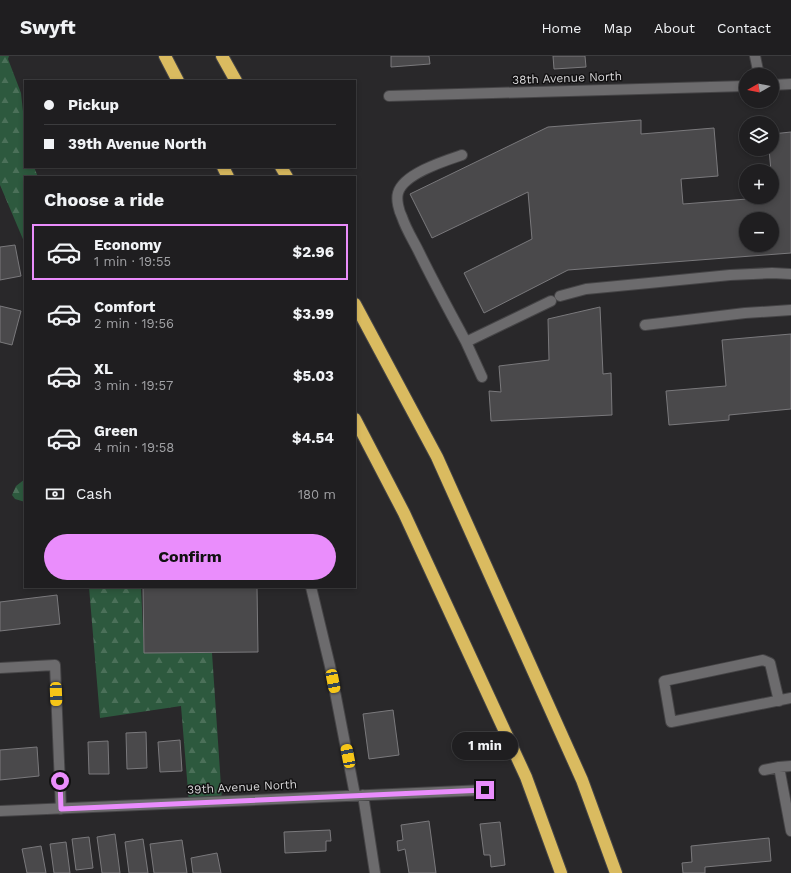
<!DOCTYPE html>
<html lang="en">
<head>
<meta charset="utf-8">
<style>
	body { margin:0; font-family:"Work Sans",sans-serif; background:#2c2b2d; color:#f1f3f6; height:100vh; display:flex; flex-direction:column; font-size:15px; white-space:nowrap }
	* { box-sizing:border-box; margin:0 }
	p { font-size:13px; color:#a1a2a5 }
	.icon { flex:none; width:22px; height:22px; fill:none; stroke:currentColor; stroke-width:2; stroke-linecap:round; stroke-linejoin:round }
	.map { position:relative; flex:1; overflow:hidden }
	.side { position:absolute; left:24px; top:120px; width:332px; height:412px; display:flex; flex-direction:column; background:#1f1e20; border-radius:0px; box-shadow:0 2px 6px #0003,0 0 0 1px #3c3c3e }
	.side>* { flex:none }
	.banner { position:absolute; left:24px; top:24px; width:332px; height:88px; border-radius:0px; box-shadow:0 2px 6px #0003,0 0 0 1px #3c3c3e; display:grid; align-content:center; height:88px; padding:0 20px; background:#1f1e20 }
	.needle { width:26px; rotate:261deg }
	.buttons { position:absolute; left:739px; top:12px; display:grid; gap:8px }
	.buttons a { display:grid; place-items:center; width:40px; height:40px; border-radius:50%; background:#1f1e20; box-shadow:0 2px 6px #0003,0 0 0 1px #3c3c3e; font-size:20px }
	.end { position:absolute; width:18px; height:18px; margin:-9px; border:5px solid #ea8dfc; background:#111; box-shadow:0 0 0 2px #111 }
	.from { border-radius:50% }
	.bubble { position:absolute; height:28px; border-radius:14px; background:#1f1e20; box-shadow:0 2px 6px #0003,0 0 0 1px #3c3c3e; font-size:13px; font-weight:700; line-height:28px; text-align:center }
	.car { position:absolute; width:12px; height:24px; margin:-12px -6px; border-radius:5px; box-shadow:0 0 3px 1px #0007; background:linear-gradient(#f5c518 24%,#345 0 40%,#f5c518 0 76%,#345 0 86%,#f5c518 0) }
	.banner b { display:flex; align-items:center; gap:14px; height:38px; font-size:15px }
	.banner b+b { border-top:1px solid #3c3c3e }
	.banner i { width:10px; height:10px; background:#f1f3f6 }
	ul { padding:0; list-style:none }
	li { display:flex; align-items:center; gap:12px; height:56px; margin:0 8px 6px; padding:0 12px; border:2px solid transparent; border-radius:0px }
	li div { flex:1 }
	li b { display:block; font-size:15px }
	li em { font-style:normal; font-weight:700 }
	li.active { border-color:#ea8dfc }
	li>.icon { width:36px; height:36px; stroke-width:1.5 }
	h2 { padding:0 20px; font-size:18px; line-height:48px }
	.pay { display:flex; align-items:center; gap:10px; height:44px; padding:0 20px; font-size:15px }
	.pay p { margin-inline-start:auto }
	.action { display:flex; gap:8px; margin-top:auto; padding:8px 20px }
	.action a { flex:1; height:46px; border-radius:24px; background:#ea8dfc; color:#111; font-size:16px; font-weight:700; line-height:46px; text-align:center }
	header { display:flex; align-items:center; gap:24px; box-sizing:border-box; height:56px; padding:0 20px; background:#1f1e20; border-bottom:1px solid #3c3c3e }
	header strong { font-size:19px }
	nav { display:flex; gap:22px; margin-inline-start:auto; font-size:14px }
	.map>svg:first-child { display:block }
	.forest { fill:url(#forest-firs) }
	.building { fill:#4a494b; stroke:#7a797c; fill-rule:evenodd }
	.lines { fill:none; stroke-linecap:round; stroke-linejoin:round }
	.minor-casing { stroke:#454446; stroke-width:12 }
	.highway-casing { stroke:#454446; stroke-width:14 }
	.minor { stroke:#6c6b6d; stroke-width:10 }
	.highway { stroke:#dabb60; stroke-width:12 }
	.route { stroke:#ea8dfc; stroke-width:5 }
	.labels { text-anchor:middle; stroke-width:3; stroke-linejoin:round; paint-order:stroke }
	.street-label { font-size:12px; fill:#d8d7d9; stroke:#121112 }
</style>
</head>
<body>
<header>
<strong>Swyft</strong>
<nav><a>Home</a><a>Map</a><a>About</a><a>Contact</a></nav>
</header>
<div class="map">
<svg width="791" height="817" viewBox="0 0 791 817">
	<defs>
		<pattern id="forest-firs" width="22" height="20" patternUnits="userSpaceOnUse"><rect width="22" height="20" fill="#2d593e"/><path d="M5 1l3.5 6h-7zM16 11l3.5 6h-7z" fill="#4b7059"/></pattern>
	</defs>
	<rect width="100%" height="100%" fill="#29282a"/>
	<path class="forest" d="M0 0H9L8 3 21 37 25 74V111H34L38 121H25V188L0 129Z
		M25 423V446L15 443 12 439 16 430Z
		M89 531H141L144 596 212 597 222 745 189 747 181 650 100 662Z"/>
	<path class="building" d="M391 0H429L430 8 391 11Z
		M553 0H585L586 11 554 13Z
		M641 64V78L714 72 718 120 681 123 683 148 773 141 772 115H771L769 93H772V78L791 76V197L568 214 484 257 464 217 532 183 528 136 432 182 410 138 548 71ZM746 163H772V189H746Z
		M15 189 21 220 0 224V191Z
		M0 250 21 255 12 289 0 286Z
		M600 251 603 318 611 317 612 359 491 365 489 335 501 336 499 310 549 304 548 263Z
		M791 278V353L729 359V364L669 369 666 335 726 330 722 284Z
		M143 531H257L258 596 144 597Z
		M57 539 60 568 0 575V546Z
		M393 654 399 699 369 703 363 658Z
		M146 676 147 712 127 713 126 677Z
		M180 684 182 715 160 716 158 686Z
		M108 685 109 718H89L88 686Z
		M37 691 39 720 0 724V694Z
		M429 765 436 817H409L405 793 398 795 397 785 403 784 401 769Z
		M500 766 505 809 491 811 490 799H484L480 768Z
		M330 774 331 785H326V795L285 797 284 776Z
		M115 778 120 817H102L97 781Z
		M89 781 93 812 76 814 72 783Z
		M769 782 771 805 705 811V817H683L682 807 692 806 691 790Z
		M143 783 148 817H129L125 786Z
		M182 784 187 817H154L150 788Z
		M66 786 70 817H54L50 788Z
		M41 790 46 817H27L22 793Z
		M217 797 221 817H193L191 802Z"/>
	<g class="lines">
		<g class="minor-casing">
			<path id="minor" d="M755 0 759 19
				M772 29 791 28
				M389 40 746 30
				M462 99C444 105 403 118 398 137 396 144 399 155 402 161 406 173 413 184 418 194 433 225 450 256 466 286
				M560 240 586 233 649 227 730 219 772 217 791 218
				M645 269 745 257 791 254
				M482 321 466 286 551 245
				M311 531 330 610 355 739
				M0 612 55 609 61 753
				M779 645 770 607 763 604 664 625 671 666 791 642
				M779 711 791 775
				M764 714 779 711 791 710
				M363 739 375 817
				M0 755 485 734"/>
		</g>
		<g class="highway-casing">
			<path id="highway" d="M165 0 178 25
				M222 0 236 25
				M223 111 228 121
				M281 111 287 121
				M355 248 437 401 582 724 616 817
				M355 363 404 457 526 721 561 817"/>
		</g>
		<use href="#minor" class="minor"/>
		<use href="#highway" class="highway"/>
	</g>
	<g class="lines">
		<path class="route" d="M60 725 61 753 485 734"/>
	</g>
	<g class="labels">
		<g class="street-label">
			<text transform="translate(567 22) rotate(-2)" y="4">38th Avenue North</text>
			<text transform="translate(242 731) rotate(-3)" y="4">39th Avenue North</text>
		</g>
	</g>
</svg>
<div class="buttons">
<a><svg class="needle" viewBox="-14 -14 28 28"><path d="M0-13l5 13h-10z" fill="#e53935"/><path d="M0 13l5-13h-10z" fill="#a1a2a5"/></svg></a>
<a><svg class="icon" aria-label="layers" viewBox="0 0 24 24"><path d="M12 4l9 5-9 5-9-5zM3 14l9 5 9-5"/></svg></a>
<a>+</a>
<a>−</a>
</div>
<i class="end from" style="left:60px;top:725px"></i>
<i class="end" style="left:485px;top:734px"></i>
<div class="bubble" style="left:452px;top:676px;width:66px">1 min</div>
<i class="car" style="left:333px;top:625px;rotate:169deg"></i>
<i class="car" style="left:56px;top:638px;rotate:178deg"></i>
<i class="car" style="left:348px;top:700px;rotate:349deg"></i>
<div class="banner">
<b><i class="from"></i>Pickup</b>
<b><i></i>39th Avenue North</b>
</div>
<section class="side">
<h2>Choose a ride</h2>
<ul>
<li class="active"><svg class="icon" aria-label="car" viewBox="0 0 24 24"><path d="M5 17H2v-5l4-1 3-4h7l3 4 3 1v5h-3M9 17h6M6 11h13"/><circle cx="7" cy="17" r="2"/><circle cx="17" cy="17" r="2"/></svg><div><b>Economy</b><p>1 min · 19:55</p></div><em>$2.96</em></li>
<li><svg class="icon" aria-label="car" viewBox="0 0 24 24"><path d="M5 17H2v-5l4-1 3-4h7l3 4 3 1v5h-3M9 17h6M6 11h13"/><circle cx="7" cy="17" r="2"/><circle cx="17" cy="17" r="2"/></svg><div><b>Comfort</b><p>2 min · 19:56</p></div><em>$3.99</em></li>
<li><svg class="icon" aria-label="car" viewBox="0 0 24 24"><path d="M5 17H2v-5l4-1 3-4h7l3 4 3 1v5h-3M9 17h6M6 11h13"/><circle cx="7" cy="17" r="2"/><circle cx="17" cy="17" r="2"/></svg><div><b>XL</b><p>3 min · 19:57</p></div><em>$5.03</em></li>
<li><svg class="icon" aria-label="car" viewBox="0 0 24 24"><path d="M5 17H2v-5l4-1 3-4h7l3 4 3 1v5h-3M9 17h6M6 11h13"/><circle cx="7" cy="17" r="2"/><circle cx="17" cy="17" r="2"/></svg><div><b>Green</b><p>4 min · 19:58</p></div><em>$4.54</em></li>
</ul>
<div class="pay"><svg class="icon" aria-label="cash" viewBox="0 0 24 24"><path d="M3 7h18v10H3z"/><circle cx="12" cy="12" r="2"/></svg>Cash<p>180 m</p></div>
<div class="action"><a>Confirm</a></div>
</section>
</div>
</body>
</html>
